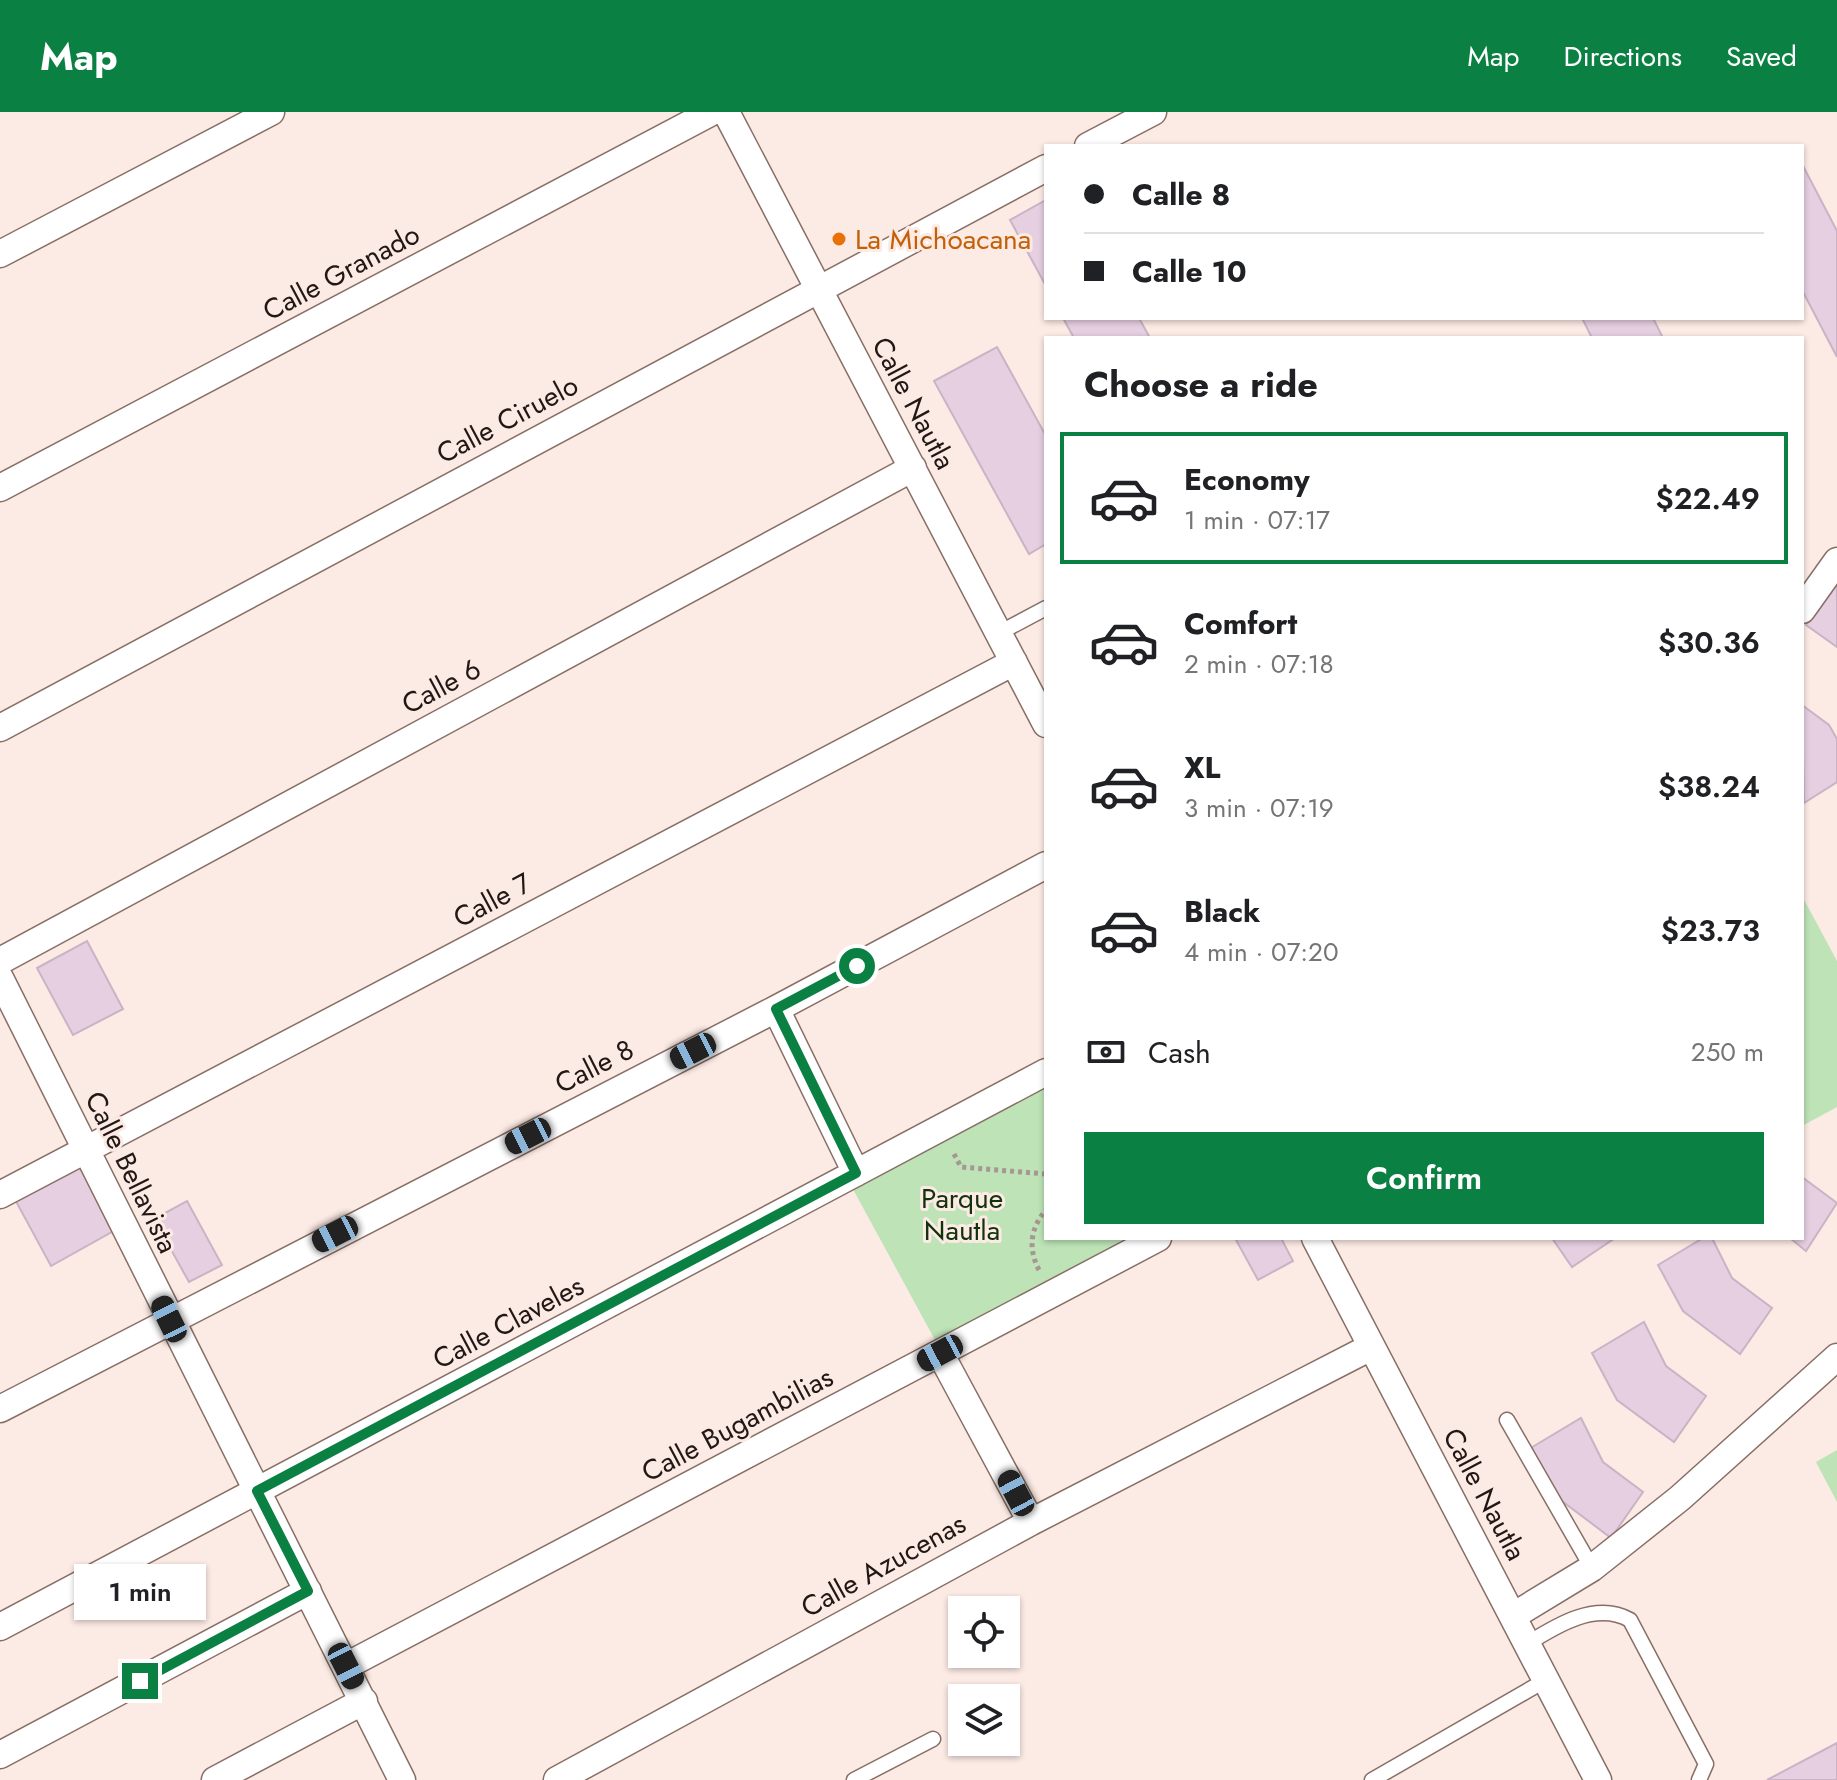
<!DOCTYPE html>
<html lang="en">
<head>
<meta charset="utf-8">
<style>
	body { margin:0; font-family:Jost,sans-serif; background:#f6f6f6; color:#202124; height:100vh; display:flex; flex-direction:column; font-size:30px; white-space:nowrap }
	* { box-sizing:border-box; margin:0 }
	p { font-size:26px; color:#757577 }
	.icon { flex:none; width:44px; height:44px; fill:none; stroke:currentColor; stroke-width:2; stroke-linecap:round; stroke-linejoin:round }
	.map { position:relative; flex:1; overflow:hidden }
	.panel { position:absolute; left:1044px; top:224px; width:760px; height:904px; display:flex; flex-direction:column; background:#fff; border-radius:0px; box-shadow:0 2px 6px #0004 }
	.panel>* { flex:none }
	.banner { position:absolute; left:1044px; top:32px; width:760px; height:176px; border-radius:0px; box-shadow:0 2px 6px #0004; display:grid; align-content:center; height:176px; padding:0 40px; background:#fff }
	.buttons { position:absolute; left:948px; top:1484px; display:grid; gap:16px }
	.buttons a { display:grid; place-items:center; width:72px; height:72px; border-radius:0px; background:#fff; box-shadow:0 2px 6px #0004; font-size:40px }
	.end { position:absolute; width:36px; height:36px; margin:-18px; border:10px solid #0b8043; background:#fff; box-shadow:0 0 0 4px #fff }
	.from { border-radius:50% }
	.bubble { position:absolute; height:56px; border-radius:0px; background:#fff; box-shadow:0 2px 6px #0004; font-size:26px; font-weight:600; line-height:56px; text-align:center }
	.car { position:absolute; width:24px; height:48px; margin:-24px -12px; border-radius:10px; box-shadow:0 0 6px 2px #0007; background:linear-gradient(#222 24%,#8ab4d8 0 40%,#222 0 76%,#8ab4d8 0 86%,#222 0) }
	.banner b { display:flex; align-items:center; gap:28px; height:76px; font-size:30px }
	.banner b+b { border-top:2px solid #e0e0e0 }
	.banner i { width:20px; height:20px; background:#202124 }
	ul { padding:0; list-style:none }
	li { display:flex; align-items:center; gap:24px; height:132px; margin:0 16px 12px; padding:0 24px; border:4px solid transparent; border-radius:0px }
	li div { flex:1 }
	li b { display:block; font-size:30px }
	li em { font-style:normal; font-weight:600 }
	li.current { border-color:#0b8043 }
	li>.icon { width:72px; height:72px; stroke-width:1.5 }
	h2 { padding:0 40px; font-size:36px; line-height:96px }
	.pay { display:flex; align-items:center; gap:20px; height:88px; padding:0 40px; font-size:30px }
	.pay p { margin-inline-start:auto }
	.primary-button { display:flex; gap:16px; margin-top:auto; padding:16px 40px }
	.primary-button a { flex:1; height:92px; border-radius:0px; background:#0b8043; color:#fff; font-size:32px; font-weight:600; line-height:92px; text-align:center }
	header { display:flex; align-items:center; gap:48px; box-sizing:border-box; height:112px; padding:0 40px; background:#0b8043; color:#fff }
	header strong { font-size:38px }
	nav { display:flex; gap:44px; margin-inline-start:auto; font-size:28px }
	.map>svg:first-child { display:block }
	.green { fill:#bde3b7 }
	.building { fill:#e5cfe1; stroke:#c9b3c5; stroke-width:2 }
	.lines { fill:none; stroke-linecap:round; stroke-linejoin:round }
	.lane-casing { stroke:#886f66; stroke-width:17 }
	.street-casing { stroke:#886f66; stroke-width:29 }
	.path { stroke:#a69792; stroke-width:5; stroke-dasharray:4 4; stroke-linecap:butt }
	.lane { stroke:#fff; stroke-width:14 }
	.street { stroke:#fff; stroke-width:26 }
	.route { stroke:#0b8043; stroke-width:10 }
	.food-dot { fill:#e8710a; stroke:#fceae4; stroke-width:3 }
	.labels { text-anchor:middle; stroke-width:6; stroke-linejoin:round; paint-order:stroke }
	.food-label { font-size:28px; fill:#c56008; stroke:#fceae4; text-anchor:start }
	.street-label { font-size:28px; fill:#211714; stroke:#fceae4 }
	.park-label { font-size:28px; fill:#12320c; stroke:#fceae4 }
</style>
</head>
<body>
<header>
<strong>Map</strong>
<nav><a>Map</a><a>Directions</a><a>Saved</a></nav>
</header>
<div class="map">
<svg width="1837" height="1668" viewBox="0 0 1837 1668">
	<rect width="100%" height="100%" fill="#fceae4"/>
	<path class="green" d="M1802 784 1837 849V995L1802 1014Z
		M1046 960V1126H1158L941 1239 848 1068Z
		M1837 1338V1390L1816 1350Z"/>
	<path class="building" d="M1802 52 1837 119V245L1802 178Z
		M1046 88V174L1010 108Z
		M1063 206H1139L1150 226H1074Z
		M1582 206H1653L1663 226H1592Z
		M997 235 1046 324V432L1029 442 934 269Z
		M1837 466V535L1806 513Z
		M1802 593 1829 613 1837 627V670L1804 691Z
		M87 829 123 897 73 923 37 856Z
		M78 1046 117 1117 51 1154 12 1082Z
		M1802 1065 1837 1091 1806 1139 1790 1126H1802Z
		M187 1089 222 1153 189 1170 154 1107Z
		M1235 1126H1281L1293 1149 1258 1168Z
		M1552 1126H1615L1572 1155Z
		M1703 1126H1712L1732 1166 1772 1196 1740 1242 1683 1199 1658 1153Z
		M1644 1210 1666 1254 1706 1284 1674 1330 1617 1288 1592 1241Z
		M1581 1306 1603 1350 1643 1380 1611 1426 1554 1383 1529 1337Z
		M1837 1631V1668H1767Z"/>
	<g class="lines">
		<g class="lane-casing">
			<path id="lane" d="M999 521 1046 496
				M1507 1308 1592 1456
				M1527 1532C1557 1513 1596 1489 1630 1508L1706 1652 1699 1668
				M854 1668 933 1627
				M1372 1668 1546 1568"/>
		</g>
		<g class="street-casing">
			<path id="street" d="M726 0 1046 612
				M1088 34 1153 0
				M0 142 271 0
				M0 376 712 0
				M1802 498 1837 449
				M0 616 1046 56
				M0 849 913 356
				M0 866 402 1668
				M776 897 856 1061
				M0 1083 1014 550
				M1315 1126 1598 1668
				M940 1241 1031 1410
				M0 1297 776 897 1046 753
				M1513 1504 1592 1456 1680 1386 1837 1245
				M0 1515 1046 960
				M346 1554 1158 1126
				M0 1643 308 1479
				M215 1668 364 1589
				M557 1668 1031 1410 1371 1235"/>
		</g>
		<path class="path" d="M954 1042 961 1055 1046 1062
			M1039 1158C1028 1137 1030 1116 1046 1098"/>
		<use href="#lane" class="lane"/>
		<use href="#street" class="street"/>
	</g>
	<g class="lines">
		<path class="route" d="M140 1569 308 1479 257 1379 856 1061 776 897 857 854"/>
	</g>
	<circle class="food-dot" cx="839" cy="127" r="8"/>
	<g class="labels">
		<g class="food-label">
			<text x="855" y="137">La Michoacana</text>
		</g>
		<g class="street-label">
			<text transform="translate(341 160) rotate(-28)" y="10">Calle Granado</text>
			<text transform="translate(914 291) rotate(62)" y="10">Calle Nautla</text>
			<text transform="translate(507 307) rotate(-28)" y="10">Calle Ciruelo</text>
			<text transform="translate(441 574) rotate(-28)" y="10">Calle 6</text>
			<text transform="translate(492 788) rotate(-28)" y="10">Calle 7</text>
			<text transform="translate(594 954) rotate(-27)" y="10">Calle 8</text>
			<text transform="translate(132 1060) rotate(64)" y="10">Calle Bellavista</text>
			<text transform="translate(508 1210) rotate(-28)" y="10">Calle Claveles</text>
			<text transform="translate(737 1312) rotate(-28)" y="10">Calle Bugambilias</text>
			<text transform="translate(1485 1382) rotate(62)" y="10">Calle Nautla</text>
			<text transform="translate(883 1453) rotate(-29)" y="10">Calle Azucenas</text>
		</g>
		<g class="park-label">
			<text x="962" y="1096">Parque<tspan x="962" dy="32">Nautla</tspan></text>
		</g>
	</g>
</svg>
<div class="buttons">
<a><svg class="icon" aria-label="locate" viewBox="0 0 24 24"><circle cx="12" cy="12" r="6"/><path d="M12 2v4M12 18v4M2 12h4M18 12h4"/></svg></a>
<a><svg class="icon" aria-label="layers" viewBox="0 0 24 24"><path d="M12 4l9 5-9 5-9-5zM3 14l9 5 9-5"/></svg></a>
</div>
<i class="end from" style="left:857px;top:854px"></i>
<i class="end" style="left:140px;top:1569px"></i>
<div class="bubble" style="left:74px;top:1452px;width:132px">1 min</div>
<i class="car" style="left:693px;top:939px;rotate:243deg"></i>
<i class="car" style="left:528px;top:1024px;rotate:243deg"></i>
<i class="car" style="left:335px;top:1122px;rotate:243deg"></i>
<i class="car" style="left:169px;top:1207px;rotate:334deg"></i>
<i class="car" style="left:940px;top:1241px;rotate:242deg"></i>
<i class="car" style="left:1016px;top:1381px;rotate:332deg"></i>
<i class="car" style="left:346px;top:1554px;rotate:153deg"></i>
<div class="banner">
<b><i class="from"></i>Calle 8</b>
<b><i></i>Calle 10</b>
</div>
<section class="panel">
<h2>Choose a ride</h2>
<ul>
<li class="current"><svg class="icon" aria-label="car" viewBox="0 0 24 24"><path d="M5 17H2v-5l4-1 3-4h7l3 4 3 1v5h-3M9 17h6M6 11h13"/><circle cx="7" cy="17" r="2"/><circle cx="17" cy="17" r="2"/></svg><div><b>Economy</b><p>1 min · 07:17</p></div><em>$22.49</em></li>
<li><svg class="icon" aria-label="car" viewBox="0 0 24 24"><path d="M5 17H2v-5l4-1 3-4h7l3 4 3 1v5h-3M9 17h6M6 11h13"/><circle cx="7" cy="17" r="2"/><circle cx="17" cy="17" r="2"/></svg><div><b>Comfort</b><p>2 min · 07:18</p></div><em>$30.36</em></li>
<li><svg class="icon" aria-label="car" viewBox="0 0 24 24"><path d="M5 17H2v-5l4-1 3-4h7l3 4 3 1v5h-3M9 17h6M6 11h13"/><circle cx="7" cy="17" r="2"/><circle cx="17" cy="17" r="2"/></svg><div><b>XL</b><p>3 min · 07:19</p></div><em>$38.24</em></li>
<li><svg class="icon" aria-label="car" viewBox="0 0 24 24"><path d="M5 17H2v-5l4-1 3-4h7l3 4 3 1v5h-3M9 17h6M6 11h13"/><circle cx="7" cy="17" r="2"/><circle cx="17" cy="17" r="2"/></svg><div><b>Black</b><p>4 min · 07:20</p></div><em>$23.73</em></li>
</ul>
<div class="pay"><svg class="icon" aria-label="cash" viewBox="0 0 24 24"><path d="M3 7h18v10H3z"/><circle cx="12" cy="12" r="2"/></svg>Cash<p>250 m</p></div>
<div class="primary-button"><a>Confirm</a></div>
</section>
</div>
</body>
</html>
